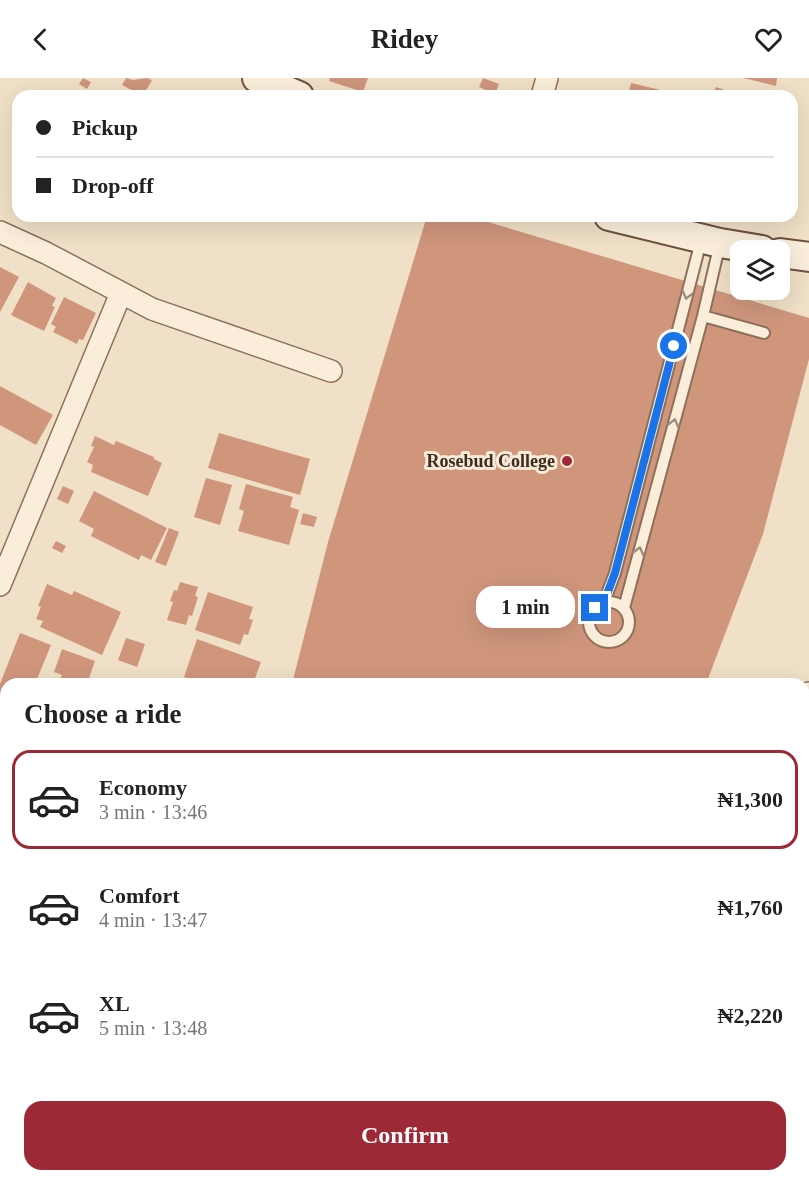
<!DOCTYPE html>
<html lang="en">
<head>
<meta charset="utf-8">
<style>
	body { margin:0; font-family:"Times New Roman",serif; background:#f6f6f6; color:#222; height:100vh; display:flex; flex-direction:column; font-size:22px; white-space:nowrap }
	* { box-sizing:border-box; margin:0 }
	p { font-size:20px; color:#767676 }
	.icon { flex:none; width:33px; height:33px; fill:none; stroke:currentColor; stroke-width:2; stroke-linecap:round; stroke-linejoin:round }
	.map { position:relative; flex:1; overflow:hidden }
	.sheet { position:absolute; left:0px; top:600px; width:810px; height:504px; display:flex; flex-direction:column; background:#fff; border-radius:18px 18px 0 0; box-shadow:0 6px 24px #0002 }
	.sheet>* { flex:none }
	.hud { position:absolute; left:12px; top:12px; width:786px; height:132px; border-radius:18px; box-shadow:0 6px 24px #0002; display:grid; align-content:center; height:132px; padding:0 24px; background:#fff }
	.controls { position:absolute; left:730px; top:162px; display:grid; gap:12px }
	.controls a { display:grid; place-items:center; width:60px; height:60px; border-radius:12px; background:#fff; box-shadow:0 6px 24px #0002; font-size:30px }
	.end { position:absolute; width:27px; height:27px; margin:-14px; border:8px solid #1a73e8; background:#fff; box-shadow:0 0 0 3px #fff }
	.from { border-radius:50% }
	.bubble { position:absolute; height:42px; border-radius:18px; background:#fff; box-shadow:0 6px 24px #0002; font-size:20px; font-weight:700; line-height:42px; text-align:center }
	.hud b { display:flex; align-items:center; gap:21px; height:57px; font-size:22px }
	.hud b+b { border-top:2px solid #e0e0e0 }
	.hud i { width:15px; height:15px; background:#222 }
	ul { padding:0; list-style:none }
	li { display:flex; align-items:center; gap:18px; height:99px; margin:0 12px 9px; padding:0 12px; border:3px solid transparent; border-radius:18px }
	li div { flex:1 }
	li b { display:block; font-size:22px }
	li em { font-style:normal; font-weight:700 }
	li.active { border-color:#9e2936 }
	li>.icon { width:54px; height:54px; stroke-width:1.5 }
	h2 { padding:0 24px; font-size:27px; line-height:72px }
	.action { display:flex; gap:12px; margin-top:auto; padding:12px 24px }
	.action a { flex:1; height:69px; border-radius:18px; background:#9e2936; color:#fff; font-size:24px; font-weight:700; line-height:69px; text-align:center }
	header { display:flex; justify-content:space-between; align-items:center; height:78px; padding:0 24px; background:#fff; font-size:27px; font-weight:700 }
	.map>svg:first-child { display:block }
	.lines { fill:none; stroke-linecap:round; stroke-linejoin:round }
	.stream { stroke:#6e9386; stroke-width:6 }
	.building { fill:#cf967c }
	.lane-casing { stroke:#8d705b; stroke-width:14 }
	.street-casing { stroke:#8d705b; stroke-width:24 }
	.secondary-casing { stroke:#6f523e; stroke-width:32 }
	.lane { stroke:#faeedb; stroke-width:10 }
	.street { stroke:#faeedb; stroke-width:21 }
	.secondary { stroke:#faeedb; stroke-width:28 }
	.oneway { stroke:#9c8c7e }
	.route { stroke:#1a73e8; stroke-width:8 }
	.poi-dot { fill:#9e2936; stroke:#f7ead7; stroke-width:2 }
	.labels { text-anchor:middle; stroke-width:6; stroke-linejoin:round; paint-order:stroke }
	.poi-label { font-size:18px; font-weight:bold; fill:#3d2b20; stroke:#f7ead7; text-anchor:end }
</style>
</head>
<body>
<header><svg class="icon" aria-label="back" viewBox="0 0 24 24"><path d="M15 5l-7 7 7 7"/></svg>Ridey<svg class="icon" aria-label="heart" viewBox="0 0 24 24"><path d="M12 20l-8-8c-3-5 5-10 8-4 3-6 11-1 8 4z"/></svg></header>
<div class="map">
<svg width="809" height="1104" viewBox="0 0 809 1104">
	<rect width="100%" height="100%" fill="#f0e0c7"/>
	<g class="lines">
		<path class="stream" d="M0 881 6 879
			M804 1011 809 1012"/>
	</g>
	<path class="building" d="M83 0 91 4 87 11 79 6Z
		M126 0 133 2 147 0 152 2 143 18 122 7Z
		M330 0H368L363 14 329 3Z
		M483 0 499 6 495 16 479 9Z
		M743 0H777L776 8Z
		M631 5 665 13 664 18H628Z
		M716 9 725 12 723 18H712Z
		M371 12 384 18H369Z
		M427 138H468L809 240V281L763 456 706 606H292L328 464Z
		M0 189 19 199 0 234Z
		M28 204 56 220 52 228 55 229 44 253 11 237Z
		M64 219 96 235 83 262 79 261 77 266 53 254 56 249 51 246Z
		M0 308 53 337 36 367 0 347Z
		M219 355 310 381 300 417 208 390Z
		M95 358 114 367 116 363 154 379V381L162 385 148 418 91 394 93 387 87 384 94 369 91 368Z
		M206 400 232 407 220 447 194 439Z
		M246 406 293 419 290 429 299 432 289 467 238 453 244 433 239 431Z
		M63 408 74 413 68 426 57 421Z
		M94 413 167 450 151 482 141 477 139 482 91 458 94 451 79 443Z
		M303 435 317 439 314 449 300 446Z
		M169 450 179 454 166 488 155 484Z
		M56 463 66 468 62 475 52 470Z
		M180 504 198 509 195 518 198 519 192 538 189 537 186 547 167 542 173 524 170 523 174 512 177 513Z
		M47 506 72 517 74 513 121 534 102 577 40 549 43 543 36 541 41 529 38 528Z
		M208 514 253 529 249 541 253 542 248 557 244 556 240 567 195 552Z
		M20 555 51 567 35 606H6V636L0 633V606Z
		M126 560 145 566 137 589 118 582Z
		M197 561 261 584 253 606H203L184 599Z
		M62 571 95 583 87 606H58L62 597 54 594Z
		M126 601 141 606H124Z
		M804 836 809 837V867L806 885H804Z
		M158 1098H227L226 1104H157Z
		M359 1098H378L377 1104 359 1103Z
		M538 1098H546L545 1103 537 1101Z"/>
	<g class="lines">
		<g class="lane-casing">
			<path id="lane" d="M703 238 764 255
				M589 544a20 20 0 1 1 40 0a20 20 0 1 1-40 0Z
				M604 524 615 495 701 163
				M624 530 703 238 720 165
				M122 1104 123 1098"/>
		</g>
		<g class="street-casing">
			<path id="street" d="M542 18 547 0
				M0 154 46 175 152 231 331 293
				M0 507 121 215
				M804 629 809 615
				M0 646 6 647
				M804 785 809 786
				M407 1104 408 1098
				M671 1104 672 1098"/>
		</g>
		<g class="secondary-casing">
			<path id="secondary" d="M257 0 299 18
				M609 138 720 165 762 172
				M780 175 809 179"/>
		</g>
		<use href="#lane" class="lane"/>
		<use href="#street" class="street"/>
		<use href="#secondary" class="secondary"/>
	</g>
	<defs><path id="oneway-chevron" d="M-2-3.5L2.5 0L-2 3.5" fill="none" stroke-width="1.6" stroke-linecap="round" stroke-linejoin="round" transform="scale(1.5)"/></defs>
	<g class="oneway">
		<use href="#oneway-chevron" transform="translate(687 217) rotate(104)"/>
		<use href="#oneway-chevron" transform="translate(674 345) rotate(-75)"/>
		<use href="#oneway-chevron" transform="translate(639 473) rotate(-75)"/>
	</g>
	<g class="lines">
		<path class="route" d="M595 530 604 524 615 495 674 268"/>
	</g>
	<circle class="poi-dot" cx="567" cy="383" r="6"/>
	<g class="labels">
		<g class="poi-label">
			<text x="555" y="389">Rosebud College</text>
		</g>
	</g>
</svg>
<div class="controls">
<a><svg class="icon" aria-label="layers" viewBox="0 0 24 24"><path d="M12 4l9 5-9 5-9-5zM3 14l9 5 9-5"/></svg></a>
</div>
<i class="end from" style="left:674px;top:268px"></i>
<i class="end" style="left:595px;top:530px"></i>
<div class="bubble" style="left:476px;top:508px;width:99px">1 min</div>
<div class="hud">
<b><i class="from"></i>Pickup</b>
<b><i></i>Drop-off</b>
</div>
<section class="sheet">
<h2>Choose a ride</h2>
<ul>
<li class="active"><svg class="icon" aria-label="car" viewBox="0 0 24 24"><path d="M5 17H2v-5l4-1 3-4h7l3 4 3 1v5h-3M9 17h6M6 11h13"/><circle cx="7" cy="17" r="2"/><circle cx="17" cy="17" r="2"/></svg><div><b>Economy</b><p>3 min · 13:46</p></div><em>₦1,300</em></li>
<li><svg class="icon" aria-label="car" viewBox="0 0 24 24"><path d="M5 17H2v-5l4-1 3-4h7l3 4 3 1v5h-3M9 17h6M6 11h13"/><circle cx="7" cy="17" r="2"/><circle cx="17" cy="17" r="2"/></svg><div><b>Comfort</b><p>4 min · 13:47</p></div><em>₦1,760</em></li>
<li><svg class="icon" aria-label="car" viewBox="0 0 24 24"><path d="M5 17H2v-5l4-1 3-4h7l3 4 3 1v5h-3M9 17h6M6 11h13"/><circle cx="7" cy="17" r="2"/><circle cx="17" cy="17" r="2"/></svg><div><b>XL</b><p>5 min · 13:48</p></div><em>₦2,220</em></li>
</ul>
<div class="action"><a>Confirm</a></div>
</section>
</div>
</body>
</html>
